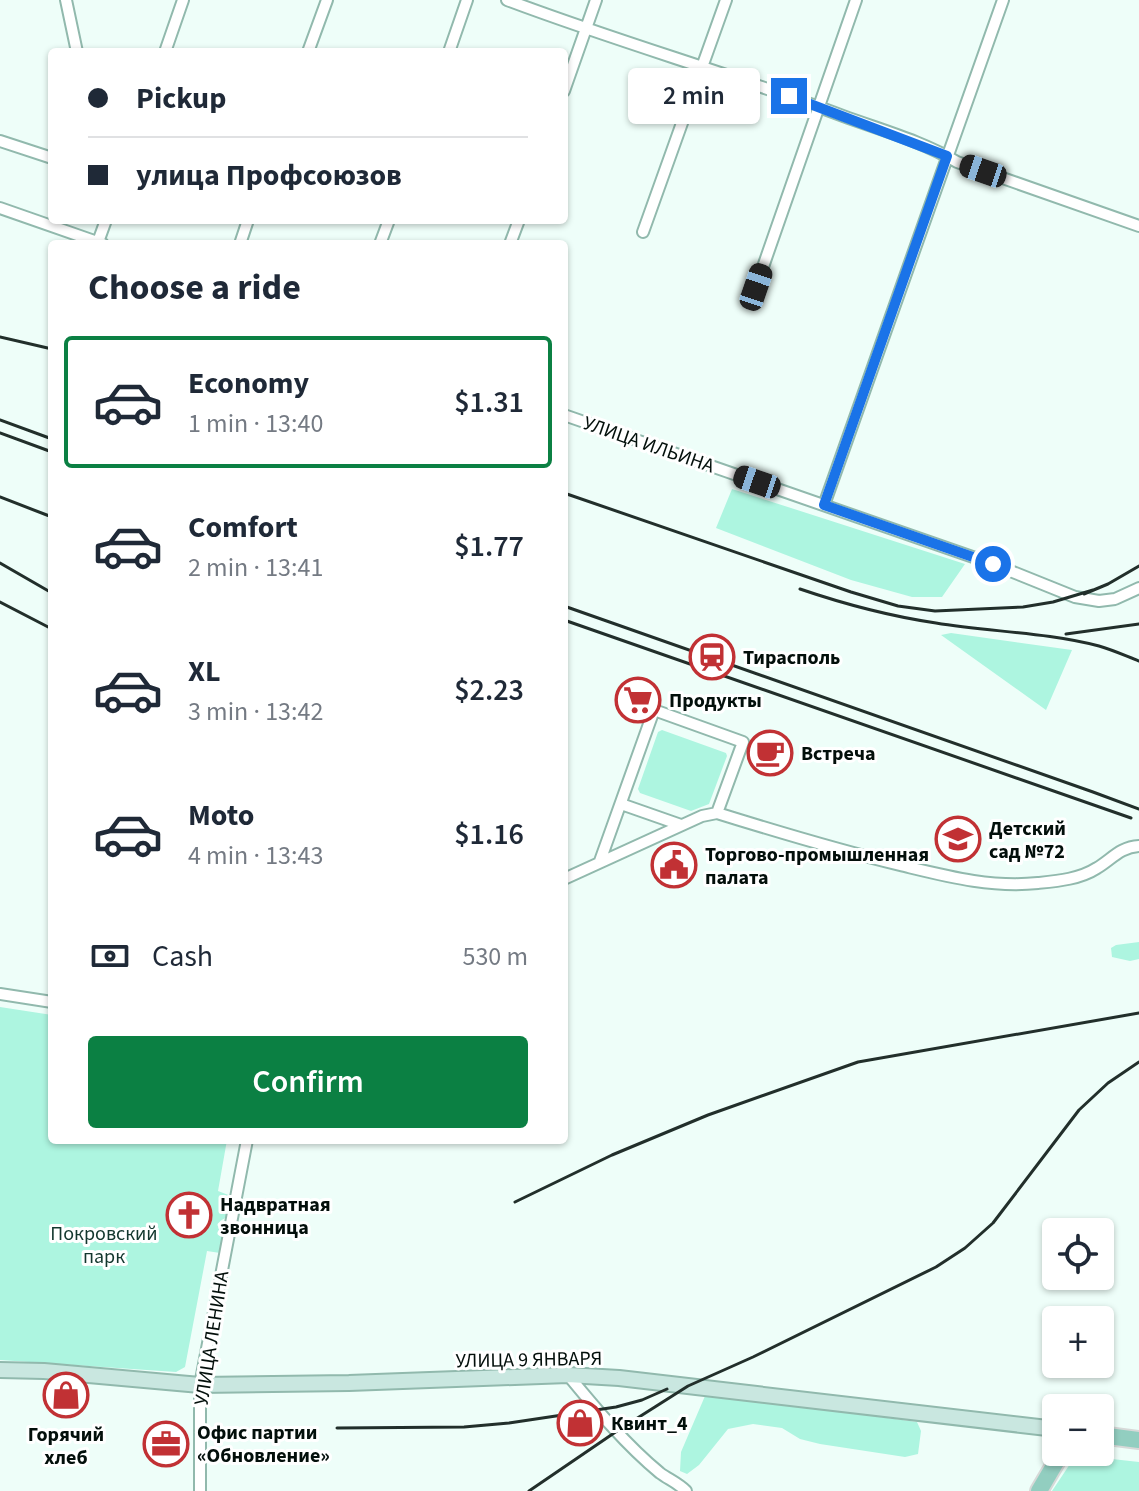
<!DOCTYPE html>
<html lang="en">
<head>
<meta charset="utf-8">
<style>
	body { margin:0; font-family:"Source Sans 3",sans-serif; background:#f2f2f3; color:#1f2937; height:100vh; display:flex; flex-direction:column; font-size:30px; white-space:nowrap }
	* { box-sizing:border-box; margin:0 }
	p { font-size:26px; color:#747a83 }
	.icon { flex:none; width:44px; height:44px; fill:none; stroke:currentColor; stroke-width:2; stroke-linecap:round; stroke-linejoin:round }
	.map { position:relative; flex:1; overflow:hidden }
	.drawer { position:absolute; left:48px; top:240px; width:520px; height:904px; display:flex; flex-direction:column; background:#fff; border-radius:8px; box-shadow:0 2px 6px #0004 }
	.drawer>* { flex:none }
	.top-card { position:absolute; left:48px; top:48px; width:520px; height:176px; border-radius:8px; box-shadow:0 2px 6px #0004; display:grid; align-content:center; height:176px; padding:0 40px; background:#fff }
	.fabs { position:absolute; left:1042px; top:1218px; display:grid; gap:16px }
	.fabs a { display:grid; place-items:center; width:72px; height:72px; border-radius:8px; background:#fff; box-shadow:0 2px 6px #0004; font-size:40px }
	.end { position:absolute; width:36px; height:36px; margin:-18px; border:10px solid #1a73e8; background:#fff; box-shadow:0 0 0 4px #fff }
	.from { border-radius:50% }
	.bubble { position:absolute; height:56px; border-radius:8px; background:#fff; box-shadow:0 2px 6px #0004; font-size:26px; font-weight:600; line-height:56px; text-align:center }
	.car { position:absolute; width:24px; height:48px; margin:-24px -12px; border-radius:10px; box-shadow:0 0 6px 2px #0007; background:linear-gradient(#222 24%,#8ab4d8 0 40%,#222 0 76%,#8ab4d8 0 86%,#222 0) }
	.top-card b { display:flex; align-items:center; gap:28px; height:76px; font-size:30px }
	.top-card b+b { border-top:2px solid #e0e1e3 }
	.top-card i { width:20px; height:20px; background:#1f2937 }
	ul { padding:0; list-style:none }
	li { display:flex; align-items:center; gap:24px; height:132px; margin:0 16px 12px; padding:0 24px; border:4px solid transparent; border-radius:8px }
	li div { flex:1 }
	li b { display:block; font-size:30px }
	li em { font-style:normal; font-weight:600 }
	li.selected { border-color:#0b8043 }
	li>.icon { width:72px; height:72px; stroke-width:1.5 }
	h2 { padding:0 40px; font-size:36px; line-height:96px }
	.pay { display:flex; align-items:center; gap:20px; height:88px; padding:0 40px; font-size:30px }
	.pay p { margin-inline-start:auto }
	.button { display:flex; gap:16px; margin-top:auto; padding:16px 40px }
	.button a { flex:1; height:92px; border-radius:8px; background:#0b8043; color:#fff; font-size:32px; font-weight:600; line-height:92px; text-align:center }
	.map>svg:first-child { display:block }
	.green { fill:#adf5e0 }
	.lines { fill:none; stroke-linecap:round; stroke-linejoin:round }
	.street-casing { stroke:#91b9ad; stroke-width:14 }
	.secondary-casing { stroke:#91b9ad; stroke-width:18 }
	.primary-casing { stroke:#d7d9d8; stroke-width:20 }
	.street { stroke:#fff; stroke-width:10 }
	.secondary { stroke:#c9e7e0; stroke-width:14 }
	.primary { stroke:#92cec0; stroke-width:16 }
	.rail { stroke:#222f2b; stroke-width:3 }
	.route { stroke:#1a73e8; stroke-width:10 }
	.labels { text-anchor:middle; stroke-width:6; stroke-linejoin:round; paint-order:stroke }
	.street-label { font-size:20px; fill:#030f0b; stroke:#fff }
	.poi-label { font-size:20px; font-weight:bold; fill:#030f0b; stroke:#fff; text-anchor:start }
	.park-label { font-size:20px; fill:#13372e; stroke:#fff }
</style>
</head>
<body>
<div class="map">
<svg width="1139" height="1491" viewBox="0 0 1139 1491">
	<rect width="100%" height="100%" fill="#eefef9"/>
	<path class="green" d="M732 489 965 564 942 597H912L851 580 716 528Z
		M951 633 1072 650 1046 710 941 635Z
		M662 730 726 753 727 756 709 804 691 811 640 793 638 789 658 732Z
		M1139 942V959L1130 961 1112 957 1111 948 1116 945Z
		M0 1007 52 1015V1140H227L218 1191 231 1196 227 1217 220 1221 218 1228 224 1236 220 1253 207 1251 185 1367 176 1372 0 1360Z
		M705 1396 836 1411 917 1422 921 1431 918 1454 905 1457 820 1444 800 1439 782 1428 753 1424 728 1429 699 1465 687 1474 680 1471 681 1452Z
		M1076 1455 1139 1462V1491H1052Z"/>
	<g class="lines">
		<g class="street-casing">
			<path id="street" d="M66 0 77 52
				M507 0C618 42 732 74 843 116 881 130 922 141 957 162L1139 226
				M165 52 183 0
				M308 52 327 0
				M449 52 467 0
				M564 91 596 0
				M0 141 52 158
				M0 208 103 244
				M643 232 726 0
				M98 242 106 220
				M240 244 248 220
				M380 244 389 220
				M510 244 519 220
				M756 287 856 0
				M564 415 993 564 1075 597 1099 601 1115 599 1139 588
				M824 505 1003 0
				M621 804 681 825
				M600 861 654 710 743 742 717 813
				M564 879 702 816 717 813C778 832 838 850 900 865 946 876 990 888 1038 883 1058 881 1080 879 1097 868 1112 859 1120 847 1139 846
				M0 994 52 1002
				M568 1375C596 1409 626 1445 660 1473 668 1479 678 1483 686 1491
				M200 1491V1385L247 1140"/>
		</g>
		<g class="secondary-casing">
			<path id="secondary" d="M0 1370 44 1371 200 1385 349 1383 568 1375 619 1378 1056 1429"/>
		</g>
		<g class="primary-casing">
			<path id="primary" d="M1100 1435 1139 1440
				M1039 1491 1062 1452"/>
		</g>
		<use href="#street" class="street"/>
		<use href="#secondary" class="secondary"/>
		<use href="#primary" class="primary"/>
		<path class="rail" d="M0 337 52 349
			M0 420 52 439
			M0 433 52 452
			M564 493 851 592 898 606 935 611 1023 607 1053 602 1093 590
			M0 497 52 517
			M0 563 52 593
			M800 589C844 604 889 616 936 623 989 632 1046 632 1099 646 1113 650 1126 656 1139 661
			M1084 594 1108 584 1139 566
			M0 602 52 629
			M564 606 1093 792 1139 809
			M564 620 1131 818
			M1066 634 1139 624
			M515 1202 612 1155 708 1115 858 1062 1139 1013
			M337 1428 464 1427 509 1423 616 1407 642 1400 667 1389
			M529 1491 617 1431 688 1386 753 1357 936 1267 965 1248 993 1223 1079 1110 1108 1083 1139 1062"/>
	</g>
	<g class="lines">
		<path class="route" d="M789 96 947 156 824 505 993 564"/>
	</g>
	<defs>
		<g id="station-ring" transform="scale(2.3)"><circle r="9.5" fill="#fff" stroke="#c13134" stroke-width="1.5"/><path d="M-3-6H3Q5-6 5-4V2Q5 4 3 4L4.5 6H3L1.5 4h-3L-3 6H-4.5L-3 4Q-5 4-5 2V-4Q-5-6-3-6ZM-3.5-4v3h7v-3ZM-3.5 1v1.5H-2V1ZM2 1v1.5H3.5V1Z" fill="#c13134"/></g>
		<g id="supermarket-ring" transform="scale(2.3)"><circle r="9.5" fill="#fff" stroke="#c13134" stroke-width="1.5"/><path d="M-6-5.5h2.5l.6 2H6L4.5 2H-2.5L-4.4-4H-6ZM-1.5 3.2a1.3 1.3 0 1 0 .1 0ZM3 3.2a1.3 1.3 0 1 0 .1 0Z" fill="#c13134"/></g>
		<g id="cafe-ring" transform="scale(2.3)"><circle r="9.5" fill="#fff" stroke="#c13134" stroke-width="1.5"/><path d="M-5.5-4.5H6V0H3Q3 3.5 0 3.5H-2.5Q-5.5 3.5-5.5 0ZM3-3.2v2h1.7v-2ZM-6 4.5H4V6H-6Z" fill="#c13134"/></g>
		<g id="school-ring" transform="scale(2.3)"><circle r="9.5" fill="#fff" stroke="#c13134" stroke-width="1.5"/><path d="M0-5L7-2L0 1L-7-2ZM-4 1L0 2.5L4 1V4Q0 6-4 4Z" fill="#c13134"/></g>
		<g id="civic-ring" transform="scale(2.3)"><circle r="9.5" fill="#fff" stroke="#c13134" stroke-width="1.5"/><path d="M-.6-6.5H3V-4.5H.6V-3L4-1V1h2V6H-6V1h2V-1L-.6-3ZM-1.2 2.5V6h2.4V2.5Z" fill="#c13134"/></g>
		<g id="church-ring" transform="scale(2.3)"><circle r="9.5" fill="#fff" stroke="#c13134" stroke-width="1.5"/><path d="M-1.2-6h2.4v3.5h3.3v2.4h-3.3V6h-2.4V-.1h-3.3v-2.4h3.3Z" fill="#c13134"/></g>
		<g id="shop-ring" transform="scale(2.3)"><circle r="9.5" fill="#fff" stroke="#c13134" stroke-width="1.5"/><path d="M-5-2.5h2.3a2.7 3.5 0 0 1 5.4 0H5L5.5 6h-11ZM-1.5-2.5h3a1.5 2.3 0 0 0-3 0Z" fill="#c13134"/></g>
		<g id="office-ring" transform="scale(2.3)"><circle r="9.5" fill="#fff" stroke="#c13134" stroke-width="1.5"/><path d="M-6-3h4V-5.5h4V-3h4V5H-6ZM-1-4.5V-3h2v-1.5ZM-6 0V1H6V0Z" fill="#c13134"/></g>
	</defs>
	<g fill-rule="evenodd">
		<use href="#station-ring" x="712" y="657"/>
		<use href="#supermarket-ring" x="638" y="700"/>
		<use href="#cafe-ring" x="770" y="753"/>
		<use href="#school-ring" x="958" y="839"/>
		<use href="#civic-ring" x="674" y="865"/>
		<use href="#church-ring" x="189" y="1215"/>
		<use href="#shop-ring" x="66" y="1395"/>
		<use href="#shop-ring" x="580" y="1423"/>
		<use href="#office-ring" x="166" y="1444"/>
	</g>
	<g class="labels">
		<g class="street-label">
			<text transform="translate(649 444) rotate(19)" y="7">УЛИЦА ИЛЬИНА</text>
			<text transform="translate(211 1338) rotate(-81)" y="7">УЛИЦА ЛЕНИНА</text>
			<text transform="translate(529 1359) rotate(-1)" y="7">УЛИЦА 9 ЯНВАРЯ</text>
		</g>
		<g class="poi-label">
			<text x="743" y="664">Тирасполь</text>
			<text x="669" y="707">Продукты</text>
			<text x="801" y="760">Встреча</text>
			<text x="989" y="835">Детский<tspan x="989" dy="23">сад №72</tspan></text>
			<text x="705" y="861">Торгово-промышленная<tspan x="705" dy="23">палата</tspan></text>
			<text x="220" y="1211">Надвратная<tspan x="220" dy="23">звонница</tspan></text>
			<text x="611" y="1430">Квинт_4</text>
			<text x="197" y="1439">Офис партии<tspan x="197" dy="23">«Обновление»</tspan></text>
			<text x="66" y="1441" text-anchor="middle">Горячий<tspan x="66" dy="23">хлеб</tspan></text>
		</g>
		<g class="park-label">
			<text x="104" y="1240">Покровский<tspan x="104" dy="23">парк</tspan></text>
		</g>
	</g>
</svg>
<div class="fabs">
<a><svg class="icon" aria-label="locate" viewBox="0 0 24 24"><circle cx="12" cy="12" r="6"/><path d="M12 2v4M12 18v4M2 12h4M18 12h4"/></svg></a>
<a>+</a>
<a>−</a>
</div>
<i class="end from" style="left:993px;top:564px"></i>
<i class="end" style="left:789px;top:96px"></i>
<div class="bubble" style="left:628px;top:68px;width:132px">2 min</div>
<i class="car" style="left:983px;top:171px;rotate:289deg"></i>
<i class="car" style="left:756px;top:287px;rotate:19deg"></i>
<i class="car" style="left:757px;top:482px;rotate:289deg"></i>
<div class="top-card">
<b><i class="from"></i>Pickup</b>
<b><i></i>улица Профсоюзов</b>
</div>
<section class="drawer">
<h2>Choose a ride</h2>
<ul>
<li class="selected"><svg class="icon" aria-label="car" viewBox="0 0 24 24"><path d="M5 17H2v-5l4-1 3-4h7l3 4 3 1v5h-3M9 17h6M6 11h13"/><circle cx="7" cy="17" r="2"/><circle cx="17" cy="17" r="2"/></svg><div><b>Economy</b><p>1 min · 13:40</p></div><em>$1.31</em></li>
<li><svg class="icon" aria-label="car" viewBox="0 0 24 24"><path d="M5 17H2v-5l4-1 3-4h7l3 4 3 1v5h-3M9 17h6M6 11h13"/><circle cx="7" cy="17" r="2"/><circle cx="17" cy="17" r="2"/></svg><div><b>Comfort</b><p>2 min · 13:41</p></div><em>$1.77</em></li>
<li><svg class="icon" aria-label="car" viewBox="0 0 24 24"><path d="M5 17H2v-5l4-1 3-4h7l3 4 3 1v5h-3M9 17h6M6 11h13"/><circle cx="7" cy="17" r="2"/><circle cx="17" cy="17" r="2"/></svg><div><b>XL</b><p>3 min · 13:42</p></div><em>$2.23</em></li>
<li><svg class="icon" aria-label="car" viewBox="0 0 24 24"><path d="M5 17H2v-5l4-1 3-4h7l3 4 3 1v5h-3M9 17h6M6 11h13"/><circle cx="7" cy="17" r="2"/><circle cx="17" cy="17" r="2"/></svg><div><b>Moto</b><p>4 min · 13:43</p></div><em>$1.16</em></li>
</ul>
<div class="pay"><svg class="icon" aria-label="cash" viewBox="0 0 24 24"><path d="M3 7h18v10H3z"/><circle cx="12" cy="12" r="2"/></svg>Cash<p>530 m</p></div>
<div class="button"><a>Confirm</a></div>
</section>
</div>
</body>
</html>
